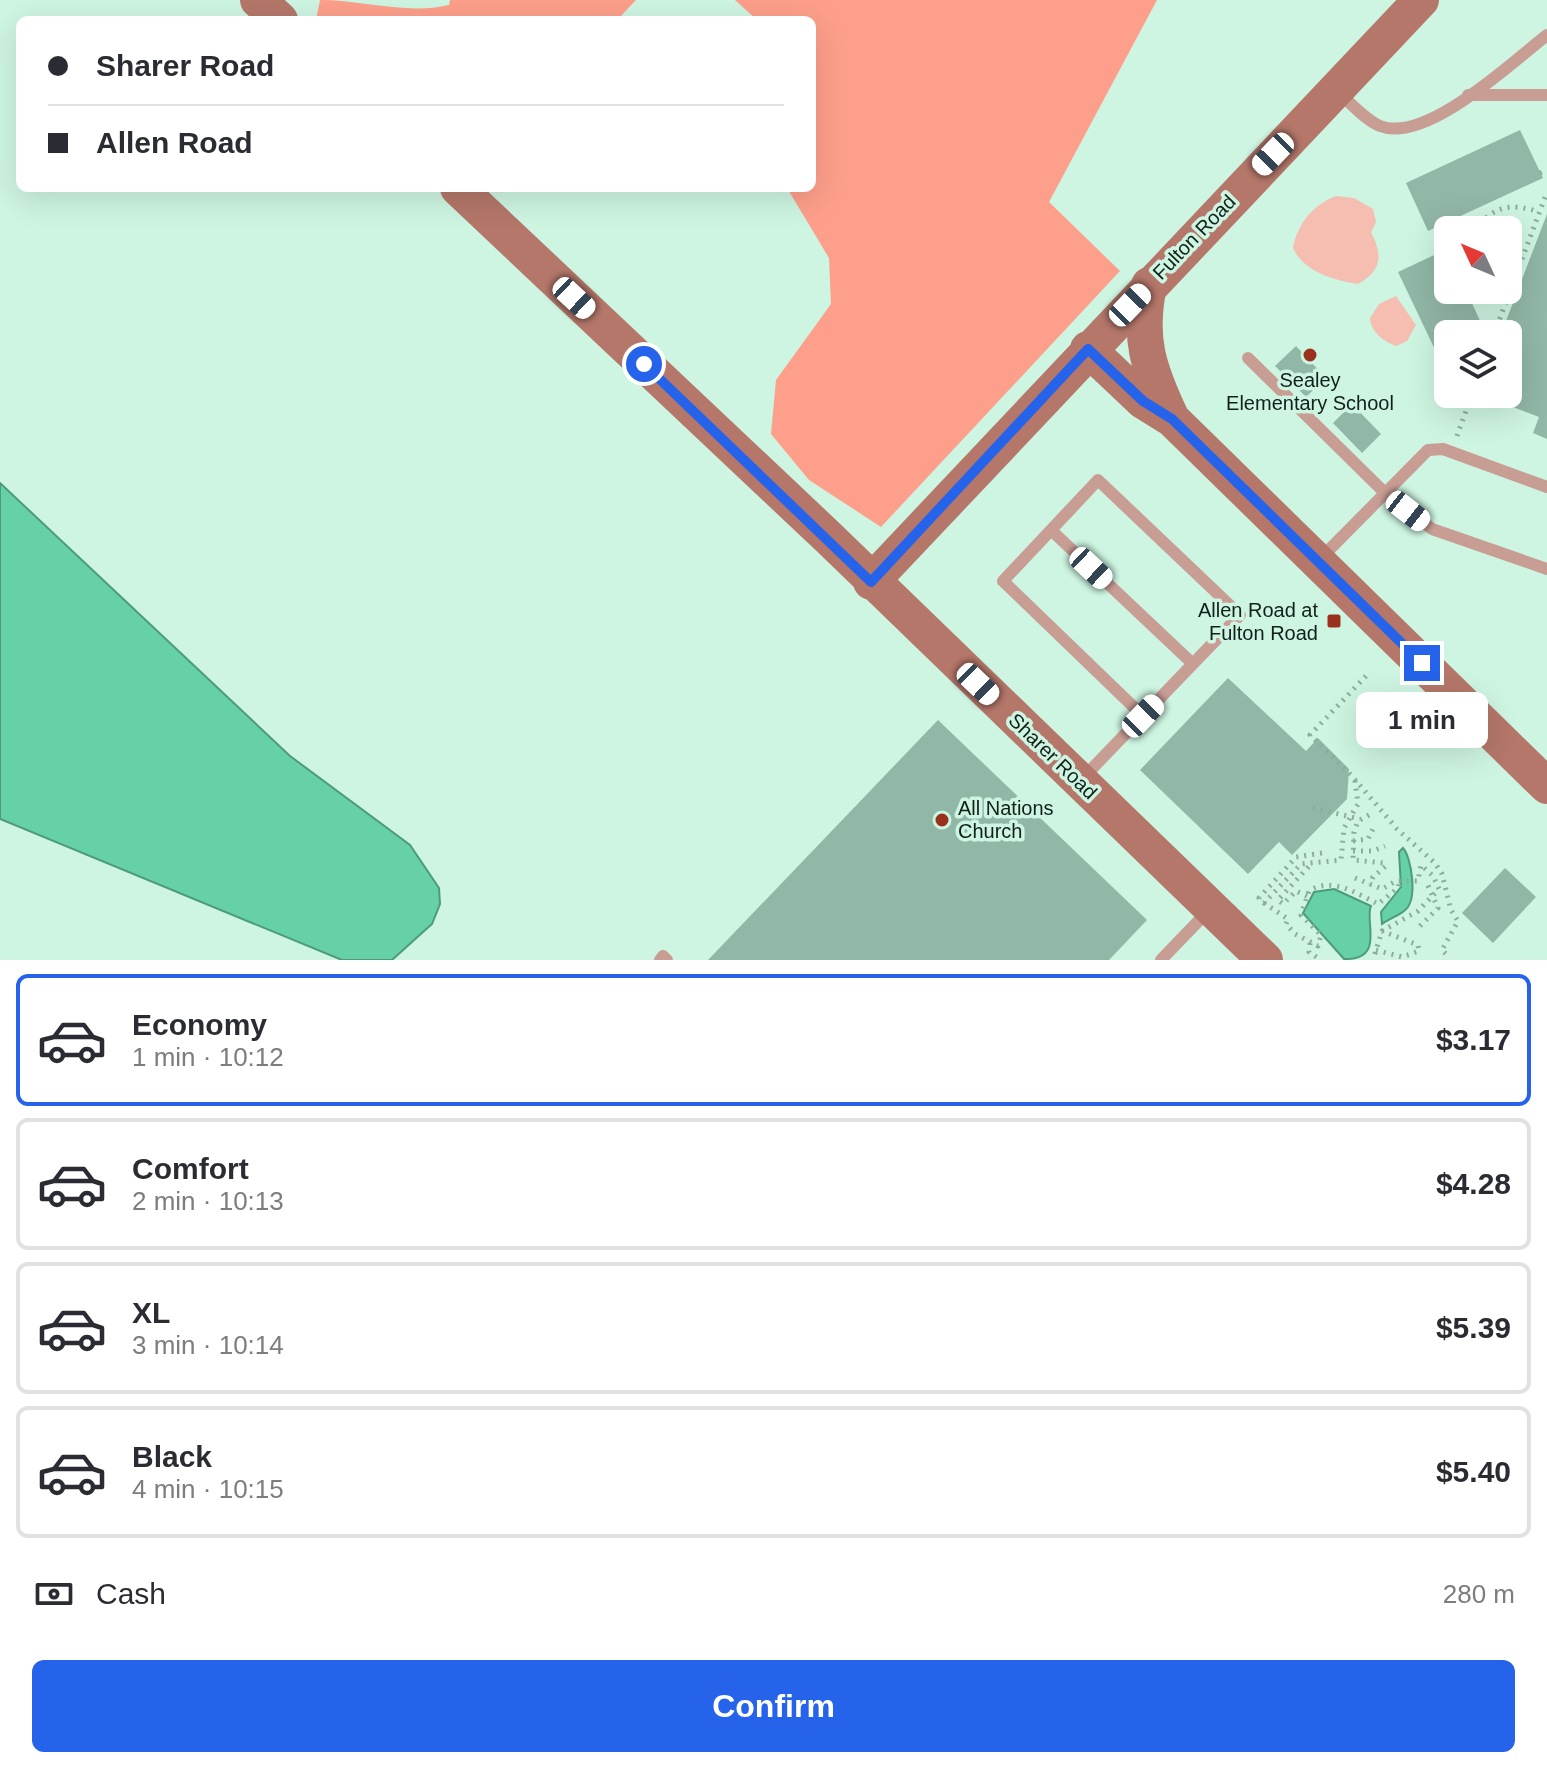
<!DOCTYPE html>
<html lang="en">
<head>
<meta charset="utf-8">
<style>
	body { margin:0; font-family:Helvetica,sans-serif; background:#f2f2f3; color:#2b2b33; height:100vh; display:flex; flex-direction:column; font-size:30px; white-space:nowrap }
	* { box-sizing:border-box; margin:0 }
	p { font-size:26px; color:#7c7c81 }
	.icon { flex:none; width:44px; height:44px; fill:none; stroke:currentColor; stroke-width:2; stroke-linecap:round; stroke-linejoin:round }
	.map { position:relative; height:960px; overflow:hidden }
	.sheet { display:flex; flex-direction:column; background:#fff; flex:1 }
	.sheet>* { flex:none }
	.banner { position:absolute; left:16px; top:16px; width:800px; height:176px; border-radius:12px; box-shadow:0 8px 32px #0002; display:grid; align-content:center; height:176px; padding:0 32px; background:#fff }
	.needle { width:52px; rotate:314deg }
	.tools { position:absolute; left:1434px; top:216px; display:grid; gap:16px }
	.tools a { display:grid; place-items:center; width:88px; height:88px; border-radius:12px; background:#fff; box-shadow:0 8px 32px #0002; font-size:40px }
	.end { position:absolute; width:36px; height:36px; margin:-18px; border:10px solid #2563eb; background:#fff; box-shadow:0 0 0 4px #fff }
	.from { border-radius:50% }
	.bubble { position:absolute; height:56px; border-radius:12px; background:#fff; box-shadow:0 8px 32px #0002; font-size:26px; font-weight:700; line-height:56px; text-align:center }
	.car { position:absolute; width:24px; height:48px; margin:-24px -12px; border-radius:10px; box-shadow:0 0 6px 2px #0007; background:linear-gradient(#fff 24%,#345 0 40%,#fff 0 76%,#345 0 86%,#fff 0) }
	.banner b { display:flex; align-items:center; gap:28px; height:76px; font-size:30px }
	.banner b+b { border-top:2px solid #e1e1e2 }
	.banner i { width:20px; height:20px; background:#2b2b33 }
	ul { padding:14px 0 0; list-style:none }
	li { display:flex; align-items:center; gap:24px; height:132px; margin:0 16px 12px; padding:0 16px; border:4px solid #e1e1e2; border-radius:12px }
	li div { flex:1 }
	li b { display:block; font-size:30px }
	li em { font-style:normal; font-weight:700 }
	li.active { border-color:#2563eb }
	li>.icon { width:72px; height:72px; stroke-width:1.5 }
	.pay { display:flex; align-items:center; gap:20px; height:88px; padding:0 32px; font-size:30px }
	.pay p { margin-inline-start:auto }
	.cta { display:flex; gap:16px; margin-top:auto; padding:16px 32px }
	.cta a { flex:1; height:92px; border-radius:12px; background:#2563eb; color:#fff; font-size:32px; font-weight:700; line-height:92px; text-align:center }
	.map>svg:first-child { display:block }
	.green { fill:#f5beb1 }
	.forest { fill:#fd9f8a }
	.water { fill:#66d0a6; stroke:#4d9b7c; stroke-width:2 }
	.building { fill:#91b7a6 }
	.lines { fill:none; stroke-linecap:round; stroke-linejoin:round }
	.path { stroke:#8dac9d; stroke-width:5; stroke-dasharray:2 6; stroke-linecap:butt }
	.lane { stroke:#c89d94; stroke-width:12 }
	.secondary { stroke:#b4776a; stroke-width:36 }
	.route { stroke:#2563eb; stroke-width:10 }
	.poi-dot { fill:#9a311c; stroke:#cef5e2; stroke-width:3 }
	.labels { text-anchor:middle; stroke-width:7; stroke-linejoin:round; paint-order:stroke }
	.street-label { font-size:20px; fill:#12201a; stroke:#cef5e2 }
	.poi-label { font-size:20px; fill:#12201a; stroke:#cef5e2 }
</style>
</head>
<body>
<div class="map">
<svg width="1547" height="960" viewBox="0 0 1547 960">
	<rect width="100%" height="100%" fill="#cef5e2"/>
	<path class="green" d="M1336 196 1354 198 1373 209 1376 222 1371 232C1383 256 1382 270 1358 284 1333 280 1304 272 1293 248 1297 224 1314 204 1336 196Z
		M1396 296 1416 325 1407 341 1396 346C1383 341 1371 332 1370 318L1379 304Z"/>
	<path class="forest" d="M320 0C363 0 407 15 449 5L450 0H636L617 20H316Z
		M735 0H1157L1049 202 1120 271 881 527 809 480 771 434 776 380 831 304 829 258 787 188H812V20H757Z"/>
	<path class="water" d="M0 483 290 756 410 845 439 888 440 904 432 924 392 960H342L0 819Z
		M1403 848C1411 856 1419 901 1404 911 1398 916 1389 919 1382 924L1381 912 1401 887 1399 852Z
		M1334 889 1371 906C1364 921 1386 960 1344 959L1303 913 1314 892Z"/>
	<path class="building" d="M1520 130 1543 178 1428 231 1406 183Z
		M1547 214V439L1533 433 1539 417 1478 394H1508V334H1501Z
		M1447 249 1448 290H1466L1486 334H1448V351L1438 356 1398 272Z
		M1296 346 1326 378 1306 397 1275 366Z
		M1352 404 1381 434 1362 453 1333 423Z
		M1228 678 1306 751 1318 738 1349 769 1347 799 1292 855 1279 842 1248 874 1140 770Z
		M938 720 1147 920 1109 960H708Z
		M1505 868 1536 897 1493 943 1462 913Z"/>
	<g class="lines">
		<path class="path" d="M1540 173 1547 170
			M1476 230C1492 205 1513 203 1539 212
			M1508 250 1523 256
			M1486 290 1507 300
			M1494 334 1547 192
			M1457 436 1472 394
			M1366 676 1310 735 1352 776 1397 829 1435 863 1442 874 1451 910 1458 921 1442 950 1449 957
			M1313 808 1360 819
			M1369 815 1358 821 1354 832 1353 860 1384 863 1386 866 1373 877 1370 885
			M1353 841 1368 839 1373 829
			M1353 851H1373L1385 846
			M1322 853 1296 857 1259 898 1264 903 1301 864 1341 860 1344 828 1358 804 1355 780
			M1355 878 1382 889 1396 881H1418L1421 865 1433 876 1439 889 1418 911 1382 931 1373 960
			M1307 896 1296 891 1283 904 1278 900 1312 863
			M1264 903 1288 919 1286 924 1295 934 1318 946 1321 935 1301 915 1309 891C1331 876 1358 894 1378 904L1398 888 1400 881
			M1420 926 1438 908 1426 881
			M1310 943 1309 952 1321 960
			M1376 950 1402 957 1419 951 1418 945 1382 931"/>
		<path class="lane" d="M1337 91C1349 101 1365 120 1380 126 1426 144 1511 63 1547 35
			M1468 95H1547
			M1248 358 1384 492 1432 529 1547 569
			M1051 530 1193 664
			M1320 559 1428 450 1443 449 1547 487
			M1082 779 1240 615 1098 480 1003 581 1143 716
			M660 960 663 956 667 960
			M1161 960 1209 910"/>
		<path class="secondary" d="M258 0 280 20
			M458 188 830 539 1265 960
			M1149 285C1138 338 1148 368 1171 417
			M1088 349 1143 401 1172 419 1547 786
			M871 582 1421 0"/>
	</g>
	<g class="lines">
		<path class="route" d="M644 364 871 582 1088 349 1143 401 1172 419 1422 663"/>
	</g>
	<g class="poi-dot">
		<circle cx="1310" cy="355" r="8"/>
		<rect x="1326" y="613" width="16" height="16" rx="4"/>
		<circle cx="942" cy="820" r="8"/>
	</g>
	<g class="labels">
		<g class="street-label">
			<text transform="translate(1194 237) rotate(-46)" y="7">Fulton Road</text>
			<text transform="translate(1053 756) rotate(44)" y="7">Sharer Road</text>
		</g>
		<g class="poi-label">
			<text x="1310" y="387">Sealey<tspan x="1310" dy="23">Elementary School</tspan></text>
			<text x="1318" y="617" text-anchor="end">Allen Road at<tspan x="1318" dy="23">Fulton Road</tspan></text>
			<text x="958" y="815" text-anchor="start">All Nations<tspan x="958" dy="23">Church</tspan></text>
		</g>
	</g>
</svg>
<div class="tools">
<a><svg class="needle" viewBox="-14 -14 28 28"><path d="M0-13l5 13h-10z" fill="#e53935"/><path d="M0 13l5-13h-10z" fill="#7c7c81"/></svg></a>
<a><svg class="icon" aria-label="layers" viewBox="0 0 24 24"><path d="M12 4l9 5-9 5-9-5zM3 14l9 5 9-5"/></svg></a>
</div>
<i class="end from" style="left:644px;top:364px"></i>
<i class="end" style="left:1422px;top:663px"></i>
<div class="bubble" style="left:1356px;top:692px;width:132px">1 min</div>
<i class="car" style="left:1273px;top:154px;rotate:224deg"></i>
<i class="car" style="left:574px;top:298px;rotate:133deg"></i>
<i class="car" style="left:1130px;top:305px;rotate:44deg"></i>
<i class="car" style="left:1408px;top:511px;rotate:128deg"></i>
<i class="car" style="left:1091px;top:568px;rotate:133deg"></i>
<i class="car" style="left:978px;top:684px;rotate:134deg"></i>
<i class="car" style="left:1143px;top:716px;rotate:44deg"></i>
<div class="banner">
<b><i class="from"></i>Sharer Road</b>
<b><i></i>Allen Road</b>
</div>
</div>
<section class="sheet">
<ul>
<li class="active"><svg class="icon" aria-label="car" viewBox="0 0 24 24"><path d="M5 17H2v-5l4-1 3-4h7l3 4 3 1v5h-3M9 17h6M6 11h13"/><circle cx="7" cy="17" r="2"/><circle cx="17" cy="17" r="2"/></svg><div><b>Economy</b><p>1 min · 10:12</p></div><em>$3.17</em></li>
<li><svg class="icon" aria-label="car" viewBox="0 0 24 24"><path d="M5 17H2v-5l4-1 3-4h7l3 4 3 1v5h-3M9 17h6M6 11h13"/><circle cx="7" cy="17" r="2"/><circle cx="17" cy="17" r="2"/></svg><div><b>Comfort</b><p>2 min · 10:13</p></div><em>$4.28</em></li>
<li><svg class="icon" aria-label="car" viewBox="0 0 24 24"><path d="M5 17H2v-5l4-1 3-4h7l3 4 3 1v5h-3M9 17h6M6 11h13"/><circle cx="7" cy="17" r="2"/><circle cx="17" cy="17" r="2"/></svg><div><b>XL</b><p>3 min · 10:14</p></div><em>$5.39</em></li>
<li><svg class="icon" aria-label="car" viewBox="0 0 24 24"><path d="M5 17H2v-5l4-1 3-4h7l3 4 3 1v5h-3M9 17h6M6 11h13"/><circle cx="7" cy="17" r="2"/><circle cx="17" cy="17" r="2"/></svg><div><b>Black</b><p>4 min · 10:15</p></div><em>$5.40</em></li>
</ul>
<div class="pay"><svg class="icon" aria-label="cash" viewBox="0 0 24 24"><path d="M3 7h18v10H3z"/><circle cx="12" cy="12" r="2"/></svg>Cash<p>280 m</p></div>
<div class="cta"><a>Confirm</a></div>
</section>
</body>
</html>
